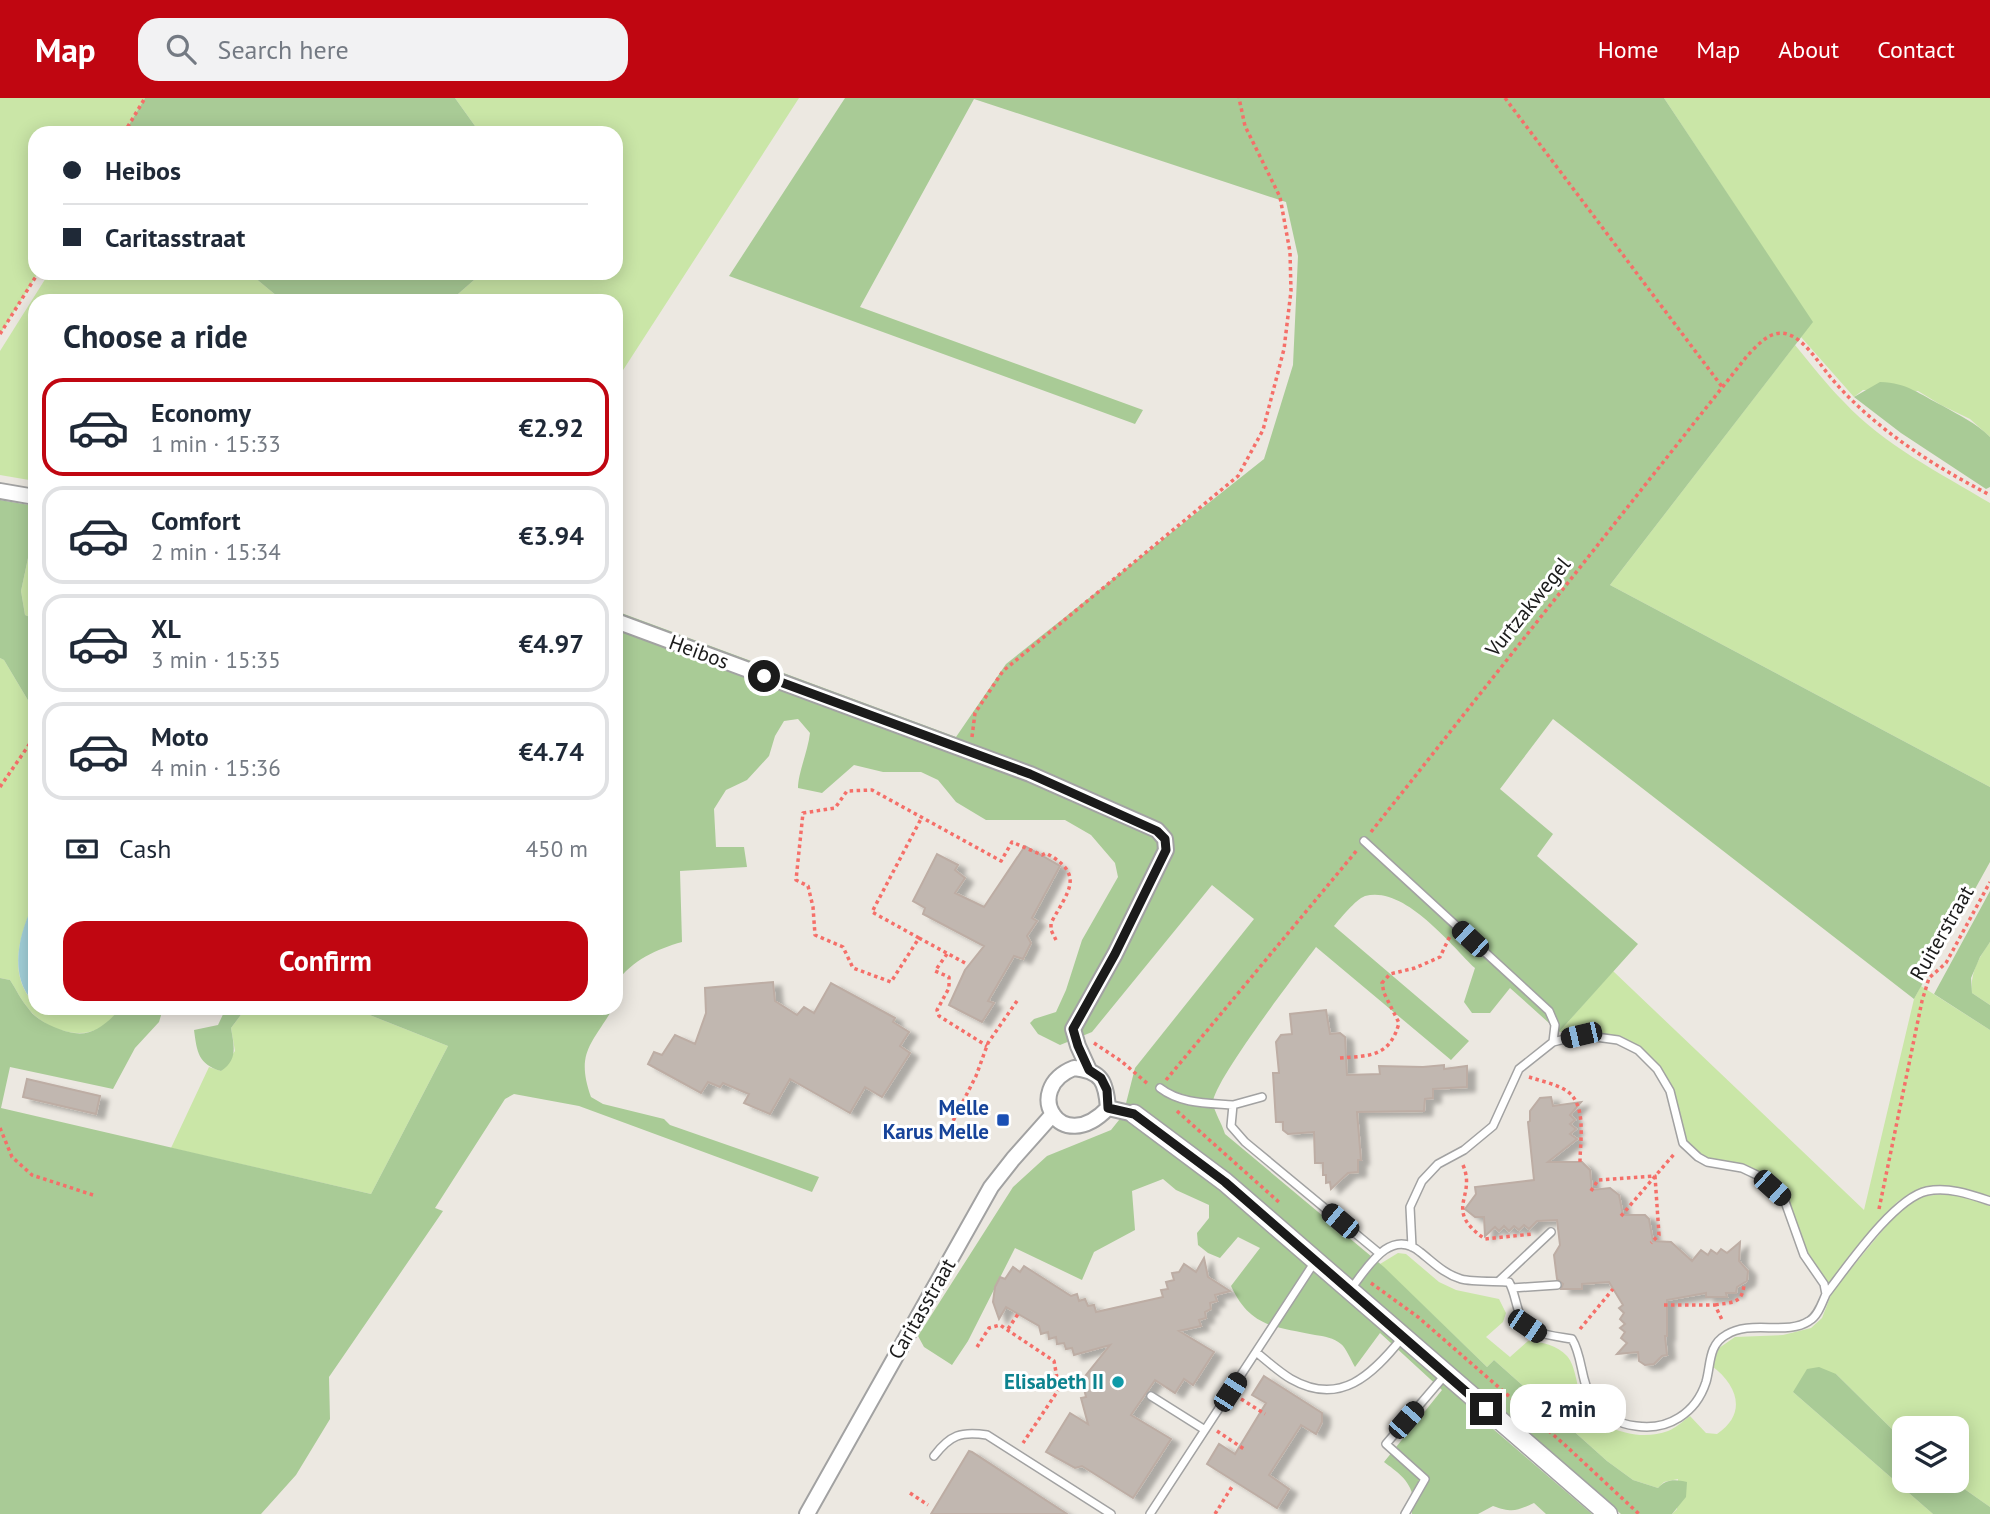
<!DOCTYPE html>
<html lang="en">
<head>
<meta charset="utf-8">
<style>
	body { margin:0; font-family:"PT Sans",sans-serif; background:#f2f2f3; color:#1f2937; height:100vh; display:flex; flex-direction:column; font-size:26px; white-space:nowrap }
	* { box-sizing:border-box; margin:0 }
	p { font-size:23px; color:#747a83 }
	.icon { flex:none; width:38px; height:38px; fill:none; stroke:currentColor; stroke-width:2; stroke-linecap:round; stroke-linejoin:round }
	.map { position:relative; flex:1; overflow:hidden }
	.details { position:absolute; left:28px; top:196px; width:595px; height:721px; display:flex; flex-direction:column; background:#fff; border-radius:21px; box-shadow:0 4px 18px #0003 }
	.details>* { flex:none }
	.top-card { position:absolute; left:28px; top:28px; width:595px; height:154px; border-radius:21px; box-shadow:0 4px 18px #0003; display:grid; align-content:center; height:154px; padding:0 35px; background:#fff }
	.fabs { position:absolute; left:1892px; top:1318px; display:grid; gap:14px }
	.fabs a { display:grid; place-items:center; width:77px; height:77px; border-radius:14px; background:#fff; box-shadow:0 4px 18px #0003; font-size:35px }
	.end { position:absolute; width:32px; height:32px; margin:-16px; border:9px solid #1b1b1b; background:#fff; box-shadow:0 0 0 4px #fff }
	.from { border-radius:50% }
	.bubble { position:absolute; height:49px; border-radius:21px; background:#fff; box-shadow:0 4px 18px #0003; font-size:23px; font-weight:600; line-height:49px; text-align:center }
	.car { position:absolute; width:21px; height:42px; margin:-21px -10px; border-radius:9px; box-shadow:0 0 5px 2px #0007; background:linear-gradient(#222 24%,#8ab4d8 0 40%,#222 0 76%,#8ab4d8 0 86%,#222 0) }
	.top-card b { display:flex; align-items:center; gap:24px; height:66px; font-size:26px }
	.top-card b+b { border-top:2px solid #e0e1e3 }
	.top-card i { width:18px; height:18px; background:#1f2937 }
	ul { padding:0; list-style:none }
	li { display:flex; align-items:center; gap:21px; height:98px; margin:0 14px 10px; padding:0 21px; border:4px solid #e0e1e3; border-radius:21px }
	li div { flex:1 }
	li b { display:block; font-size:26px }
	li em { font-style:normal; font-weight:600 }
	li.on { border-color:#c00611 }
	li>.icon { width:63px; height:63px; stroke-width:1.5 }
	h2 { padding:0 35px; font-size:32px; line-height:84px }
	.pay { display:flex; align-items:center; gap:18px; height:77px; padding:0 35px; font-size:26px }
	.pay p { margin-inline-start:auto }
	.cta { display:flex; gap:14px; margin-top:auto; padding:14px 35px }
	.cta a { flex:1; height:80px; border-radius:21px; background:#c00611; color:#fff; font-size:28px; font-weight:600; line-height:80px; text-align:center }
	header { display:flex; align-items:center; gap:42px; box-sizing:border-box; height:98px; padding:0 35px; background:#c00611; color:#fff }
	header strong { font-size:33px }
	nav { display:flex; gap:38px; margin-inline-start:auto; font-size:24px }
	.search { width:490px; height:63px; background:#f2f2f3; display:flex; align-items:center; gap:18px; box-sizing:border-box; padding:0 24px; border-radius:21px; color:#747a83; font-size:26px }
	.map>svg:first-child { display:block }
	.grass { fill:#cae6a7 }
	.forest { fill:#a9cb96 }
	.water { fill:#a2d0d9 }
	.building { fill:#c1b7b0; stroke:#bdada4; stroke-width:2; filter:url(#shadow) }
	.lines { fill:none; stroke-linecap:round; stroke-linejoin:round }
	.service-casing { stroke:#a2a2a2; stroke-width:10 }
	.minor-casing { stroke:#a2a2a2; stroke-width:18 }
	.tertiary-casing { stroke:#a2a2a2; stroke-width:21 }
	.path { stroke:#f56f69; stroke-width:3.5; stroke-dasharray:3.5 3.5; stroke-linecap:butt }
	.service { stroke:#fff; stroke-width:7 }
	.minor { stroke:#fff; stroke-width:14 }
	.tertiary { stroke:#fff; stroke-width:18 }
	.route { stroke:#1b1b1b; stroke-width:9 }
	.transit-dot { fill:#1a4fb4; stroke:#fff; stroke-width:2.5 }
	.culture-dot { fill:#0f9aa8; stroke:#fff; stroke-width:2.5 }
	.labels { text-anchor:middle; stroke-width:6; stroke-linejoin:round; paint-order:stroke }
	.street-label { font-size:21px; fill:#1b1b1b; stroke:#fff }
	.transit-label { font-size:21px; font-weight:bold; fill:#164399; stroke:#fff; text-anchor:end }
	.culture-label { font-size:21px; font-weight:bold; fill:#0d838f; stroke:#fff; text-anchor:end }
</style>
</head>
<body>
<header>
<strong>Map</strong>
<div class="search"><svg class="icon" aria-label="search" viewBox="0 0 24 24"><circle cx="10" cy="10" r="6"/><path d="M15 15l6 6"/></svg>Search here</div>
<nav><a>Home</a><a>Map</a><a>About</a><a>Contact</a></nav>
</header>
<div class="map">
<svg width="1990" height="1416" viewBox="0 0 1990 1416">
	<defs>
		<filter id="shadow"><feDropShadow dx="8" dy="4.5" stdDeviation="2" flood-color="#0004"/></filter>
	</defs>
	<rect width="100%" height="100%" fill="#ece8e1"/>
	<path class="grass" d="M0 0H145L124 35H35V175H38L0 236Z
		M455 0H799L616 283V203H450L482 175H616V35H480Z
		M1664 0H1990V339L1970 321 1941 307 1918 293 1863 292 1854 299 1801 239 1812 224Z
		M49 175H249L283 203H35V383L0 377V253Z
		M1795 247C1811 266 1826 286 1844 304 1884 347 1940 375 1990 405V689L1610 487Z
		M35 427V521L25 517 21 493Z
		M0 560 4 562 35 614V803C20 835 6 877 35 906V910C45 910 54 915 63 915 83 915 101 910 121 910 115 916 109 925 102 929 79 943 44 931 28 910 21 902 16 891 10 882L0 880Z
		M1990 844V907L1972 895C1970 875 1978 861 1990 844Z
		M1613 873 1864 1112 1914 901 1921 888 1990 932V1099C1954 1087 1930 1082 1897 1104L1829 1185 1825 1184 1804 1151 1789 1102 1777 1088 1748 1068 1706 1061 1684 1040 1673 990 1655 962 1623 939 1589 933 1559 934Z
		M246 910H352L448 948 371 1096 171 1050 209 969 221 973 235 953 231 930Z
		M1941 1096 1961 1098 1990 1108V1409L1953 1383 1956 1382V1330H1904V1343L1836 1276 1793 1294 1933 1416H1672L1677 1411 1678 1381 1664 1384 1658 1390 1633 1382 1607 1363 1494 1262 1487 1269 1380 1166 1398 1155 1406 1156 1439 1184 1456 1192 1499 1201 1506 1215 1503 1224 1486 1239 1510 1259 1528 1243C1542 1244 1557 1247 1567 1258 1577 1270 1576 1290 1583 1304 1598 1332 1639 1344 1668 1333 1676 1330 1683 1323 1690 1318L1706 1335 1717 1336C1748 1315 1737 1287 1712 1268L1719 1250 1735 1239 1783 1237 1811 1230 1822 1220 1832 1194 1900 1111 1921 1099Z"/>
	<path class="forest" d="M145 0H455L480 35H124Z
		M845 0H1664L1813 224 1610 487 1990 689V764L1914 901 1553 621 1500 691 1553 736 1537 758 1638 846 1559 934 1510 890 1490 915H1472L1464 904 1475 870C1450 846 1404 787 1365 798 1355 802 1341 820 1334 828L1469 943 1451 962 1316 849C1300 871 1210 987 1213 1006 1215 1015 1222 1026 1225 1036L1384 1169 1487 1269 1494 1262 1607 1363 1633 1382 1658 1390C1666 1381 1675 1381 1687 1384L1686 1399 1672 1416H1621L1499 1309 1485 1324 1592 1416H1546L1534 1405C1516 1413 1513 1415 1493 1408L1478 1416H1412C1411 1410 1414 1405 1413 1399 1410 1382 1396 1373 1384 1364L1442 1292 1380 1235 1355 1269C1351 1262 1346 1250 1341 1246 1334 1240 1324 1238 1315 1237 1275 1229 1250 1229 1231 1188L1260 1150 1238 1139 1220 1160 1208 1155 1198 1147 1197 1135 1209 1120V1107L1176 1092 1163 1081 1132 1093 1135 1132 1094 1154 1082 1182 1015 1150 968 1243 952 1267 924 1249 918 1238 1013 1089 1047 1058 1111 1032 1123 1017 1135 970 1254 821 1212 787 1092 934 1060 947 1038 936 1030 925 1034 921 1056 914 1066 892 1082 842 1118 779 1115 765 1091 737 1065 722H986L956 704 938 682 921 674H883L854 667 822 695 798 690C798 675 808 653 810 635L798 621 784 623 775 638 769 658 747 682 726 692 714 711 716 749H744L747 769 680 773 682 844C657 851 632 862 616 885V513L956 639 1006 566 1264 361 1293 267 1298 158 1286 104 974 1 860 209 1143 312 1135 326 729 178Z
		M249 175H482L450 203H283Z
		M1880 284C1908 285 1919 296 1943 308 1960 318 1975 324 1990 339V389L1986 391 1901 335 1854 299Z
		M0 402 35 408V427L21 493 25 517 35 521V614L4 562 0 560Z
		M1990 793V844L1980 859 1971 880 1972 895 1990 907V932L1934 896Z
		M0 880 10 882C16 891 21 902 28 910 34 919 44 925 54 929 86 943 100 933 121 910L163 911 159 924 135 950 113 991 10 969 1 1010 371 1096 448 948 352 910H611L612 912C590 948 576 956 591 999L603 1006 664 1021 670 1027 819 1079 812 1094 579 1008 514 996 505 1001 435 1110 443 1113 329 1279 330 1321 296 1377 261 1416H0Z
		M226 910H246L231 930C234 948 238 962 221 973 198 966 197 954 194 932L218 927Z
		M1819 1269 1836 1276 1904 1343V1382L1953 1383 1990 1409V1416H1933L1793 1294 1807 1271Z"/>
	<path class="water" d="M35 803V906C7 878 19 834 35 803Z"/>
	<path class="building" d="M1025 748 1060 768 1032 820 1037 823 1027 838 1031 845 1023 861 1014 858 988 903 994 905 982 924 949 907 965 872 984 848 923 816 925 810 913 803 937 756 958 767 955 772 965 780 955 795 984 809Z
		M773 884 775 903 797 917 804 909 814 915 831 885 895 920 893 924 909 934 900 948 910 955 882 999 865 989 850 1015 790 981 770 1016 744 1005 749 996 723 985 720 989 708 984 701 995 648 966 654 954 662 957 675 937 695 946 706 915 705 890Z
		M1326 912 1330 936 1340 935 1345 939 1347 977 1380 976 1379 968 1423 969 1444 967V971L1467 968V989L1433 991V1000L1425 1001 1424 1013 1357 1014 1361 1062H1358V1074L1348 1075 1331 1091 1330 1084 1326 1085V1077H1323V1065H1315L1314 1034 1288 1036 1283 1032V1024H1276L1273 975H1279L1276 944 1281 937 1292 936 1290 916Z
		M27 981 100 998 96 1016 23 999Z
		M1551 999 1553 1008 1581 1004 1570 1017 1575 1022 1570 1026 1576 1031 1570 1036 1577 1041 1548 1064H1582L1590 1072 1592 1092 1610 1090 1619 1097 1623 1117H1645L1649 1121 1653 1143 1671 1144 1692 1163 1701 1152 1708 1157 1711 1152 1717 1156 1721 1151 1727 1155 1740 1144 1739 1163 1748 1173 1747 1183 1737 1189 1736 1195H1726L1727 1199H1706V1195L1667 1202V1238H1665L1667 1257 1662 1258 1654 1266 1645 1267 1639 1263 1638 1254 1617 1256 1627 1245 1621 1240 1625 1234 1620 1230 1625 1226 1620 1221 1624 1215 1619 1210 1623 1207 1609 1184 1582 1186V1191H1561L1563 1186 1557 1181 1554 1157 1560 1147 1557 1122 1537 1123 1529 1131 1524 1127 1519 1132 1514 1128 1509 1133 1504 1128 1499 1133 1495 1129 1485 1138 1484 1119H1475L1465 1111 1476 1096 1475 1089 1534 1082 1528 1024 1530 1023V1013L1540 1000Z
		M1204 1160 1208 1179 1230 1193 1215 1197 1217 1203 1210 1205 1211 1211 1205 1214 1206 1220 1199 1222 1201 1228 1179 1233 1214 1254 1193 1287 1184 1281 1175 1295 1155 1282 1131 1317 1171 1341 1133 1400 1082 1368 1075 1370 1046 1354 1070 1315 1088 1326 1081 1300 1086 1299 1082 1282 1110 1247 1074 1257 1072 1250 1066 1251 1064 1245 1057 1246 1056 1239 1049 1241 1048 1234 1041 1236 1039 1228 1006 1209 999 1221 993 1204 995 1189 1000 1179 1005 1181 1013 1169 1020 1174 1024 1168 1071 1198 1077 1196 1079 1203 1085 1201 1088 1208 1094 1207 1096 1214 1163 1199 1161 1192 1168 1191 1166 1184 1174 1182 1172 1175 1179 1174 1184 1166 1196 1174Z
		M1264 1278 1322 1315V1324L1316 1336 1301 1327 1269 1377 1289 1391 1277 1410 1207 1366 1219 1346 1235 1356 1266 1305 1252 1297Z
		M969 1353 972 1354 1067 1416H931Z"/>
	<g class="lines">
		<g class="service-casing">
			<path id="service" d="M1364 743 1549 913 1555 927 1553 944
				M1160 990C1181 1006 1207 1005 1233 1007
				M1262 999 1233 1007 1231 1028 1245 1044 1379 1155
				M1412 1149 1410 1109 1422 1083 1438 1066 1464 1052 1493 1028 1519 971 1553 944 1581 937 1618 942 1638 952 1657 971 1670 993 1683 1045 1698 1059 1707 1064 1742 1070 1761 1079 1784 1101 1804 1157 1824 1186 1826 1196
				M1499 1183 1551 1134
				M1512 1190 1557 1187
				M1350 1192C1366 1172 1390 1128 1420 1154 1433 1164 1444 1176 1461 1181 1472 1184 1496 1183 1509 1184 1514 1193 1515 1202 1518 1211 1527 1237 1548 1237 1572 1241 1583 1259 1580 1282 1592 1301 1603 1317 1617 1326 1636 1328 1668 1333 1696 1315 1706 1284 1711 1267 1708 1247 1726 1237 1751 1221 1786 1238 1809 1223 1818 1218 1822 1205 1826 1196 1847 1169 1894 1100 1927 1093 1949 1089 1969 1096 1990 1103
				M1256 1254C1267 1263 1279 1274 1291 1281 1340 1309 1372 1277 1402 1240
				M1151 1298 1205 1332
				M934 1358C950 1337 961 1333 987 1337L1111 1416
				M1150 1416 1314 1165
				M1405 1416 1425 1381 1386 1346 1446 1276"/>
		</g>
		<g class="minor-casing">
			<path id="minor" d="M0 393 35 399
				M616 523 1030 676 1157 732 1165 741 1166 752 1115 856 1073 931 1078 948 1089 972
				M1074 970C1102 973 1106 984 1108 1010 1060 1060 1021 991 1074 970Z
				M1108 1010 1134 1016
				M807 1416 991 1089 1013 1061 1053 1016"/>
		</g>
		<g class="tertiary-casing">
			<path id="tertiary" d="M1134 1016 1225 1084 1608 1416"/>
		</g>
		<path class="path" d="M1505 0 1723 290
			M124 35 145 0
			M0 236 38 175
			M972 639 975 615 1003 573 1238 378 1263 332 1284 251 1291 193 1290 154 1280 99 1245 28 1239 0
			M0 689 35 638
			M1371 734 1747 258C1757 248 1770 231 1787 236 1805 241 1820 267 1832 281 1875 331 1932 367 1990 397
			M919 840 872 814 922 719
			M947 856 935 873 949 879V890L937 912 939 918 987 948
			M965 865 919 840 891 884 853 870 843 849 815 837 813 809 808 788 796 782 803 715 835 710 847 693 872 692 1001 763 1012 744 1042 757 1046 755C1086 777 1068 793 1051 825V832L1056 842
			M1094 945 1121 963 1148 986
			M1340 960C1371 958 1390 958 1399 925L1384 895 1382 885 1390 876 1415 870 1440 859 1450 838
			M1529 979C1541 983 1556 986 1567 993 1587 1007 1580 1043 1580 1064
			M1166 982 1358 751
			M1177 1013 1281 1106
			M950 1029 976 978 988 945 1019 900
			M0 1030 12 1059 32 1077 93 1097
			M1463 1067C1477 1100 1442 1111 1485 1141L1532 1136
			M1591 1093 1598 1082 1655 1078 1659 1137 1651 1145
			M1879 1111 1922 903 1929 880 1946 865 1990 784
			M1621 1118 1675 1055
			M1371 1185 1418 1219 1565 1347 1639 1416
			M1664 1207H1715L1723 1224
			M1715 1207C1732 1204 1742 1206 1744 1187
			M1008 1231 1018 1216
			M1580 1231 1613 1191
			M977 1249 989 1230 1000 1227 1054 1263 1059 1291 1023 1345
			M1060 1289 1083 1286
			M1241 1301 1265 1316
			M1217 1333 1244 1351
			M910 1395 928 1407
			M1215 1416 1233 1387"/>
		<use href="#service" class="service"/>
		<use href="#minor" class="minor"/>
		<use href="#tertiary" class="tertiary"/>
	</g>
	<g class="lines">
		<path class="route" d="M764 578 1030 676 1157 733 1165 741 1166 752 1115 856 1073 931 1078 948 1089 972 1101 980 1107 992 1108 1010 1134 1016 1225 1084 1486 1311"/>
	</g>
	<rect class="transit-dot" x="996" y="1015" width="14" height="14" rx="3.5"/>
	<circle class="culture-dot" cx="1118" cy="1284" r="7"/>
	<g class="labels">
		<g class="street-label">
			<text transform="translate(1528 509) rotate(-51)" y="7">Vurtzakwegel</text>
			<text transform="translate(699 554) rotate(20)" y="7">Heibos</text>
			<text transform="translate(1942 835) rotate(-60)" y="7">Ruiterstraat</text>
			<text transform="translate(922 1211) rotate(-60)" y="7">Caritasstraat</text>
		</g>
		<g class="transit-label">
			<text x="989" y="1017">Melle<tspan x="989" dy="24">Karus Melle</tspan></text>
		</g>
		<g class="culture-label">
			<text x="1104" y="1291">Elisabeth II</text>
		</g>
	</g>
</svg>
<div class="fabs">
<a><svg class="icon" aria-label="layers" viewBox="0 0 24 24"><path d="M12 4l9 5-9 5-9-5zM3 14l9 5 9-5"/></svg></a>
</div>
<i class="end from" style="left:764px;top:578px"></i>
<i class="end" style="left:1486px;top:1311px"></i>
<div class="bubble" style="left:1510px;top:1286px;width:116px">2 min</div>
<i class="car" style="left:1470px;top:841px;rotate:313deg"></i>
<i class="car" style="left:1581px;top:937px;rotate:257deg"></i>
<i class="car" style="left:1772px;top:1090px;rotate:132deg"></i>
<i class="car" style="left:1340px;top:1123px;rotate:310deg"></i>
<i class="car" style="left:1527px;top:1228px;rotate:124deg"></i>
<i class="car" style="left:1230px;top:1294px;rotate:33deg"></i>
<i class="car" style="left:1406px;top:1322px;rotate:41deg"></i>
<div class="top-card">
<b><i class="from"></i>Heibos</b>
<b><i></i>Caritasstraat</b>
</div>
<section class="details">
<h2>Choose a ride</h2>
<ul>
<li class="on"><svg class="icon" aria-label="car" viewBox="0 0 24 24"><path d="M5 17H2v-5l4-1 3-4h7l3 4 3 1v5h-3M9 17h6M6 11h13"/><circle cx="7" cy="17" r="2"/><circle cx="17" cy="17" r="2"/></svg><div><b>Economy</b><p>1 min · 15:33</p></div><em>€2.92</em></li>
<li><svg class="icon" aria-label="car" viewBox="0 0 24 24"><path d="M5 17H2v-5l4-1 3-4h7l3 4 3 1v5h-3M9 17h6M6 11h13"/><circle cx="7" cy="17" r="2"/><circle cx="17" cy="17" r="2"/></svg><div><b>Comfort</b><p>2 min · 15:34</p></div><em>€3.94</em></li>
<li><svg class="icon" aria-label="car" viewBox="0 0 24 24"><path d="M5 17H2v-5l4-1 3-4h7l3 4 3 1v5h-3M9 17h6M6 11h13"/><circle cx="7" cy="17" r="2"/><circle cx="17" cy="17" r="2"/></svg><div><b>XL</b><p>3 min · 15:35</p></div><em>€4.97</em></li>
<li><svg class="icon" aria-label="car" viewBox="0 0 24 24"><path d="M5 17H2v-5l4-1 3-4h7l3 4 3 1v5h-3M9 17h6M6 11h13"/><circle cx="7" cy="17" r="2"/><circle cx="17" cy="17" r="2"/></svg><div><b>Moto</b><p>4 min · 15:36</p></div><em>€4.74</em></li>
</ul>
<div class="pay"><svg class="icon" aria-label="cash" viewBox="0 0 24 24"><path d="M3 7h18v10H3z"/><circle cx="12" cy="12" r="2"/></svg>Cash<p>450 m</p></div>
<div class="cta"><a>Confirm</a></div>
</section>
</div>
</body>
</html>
